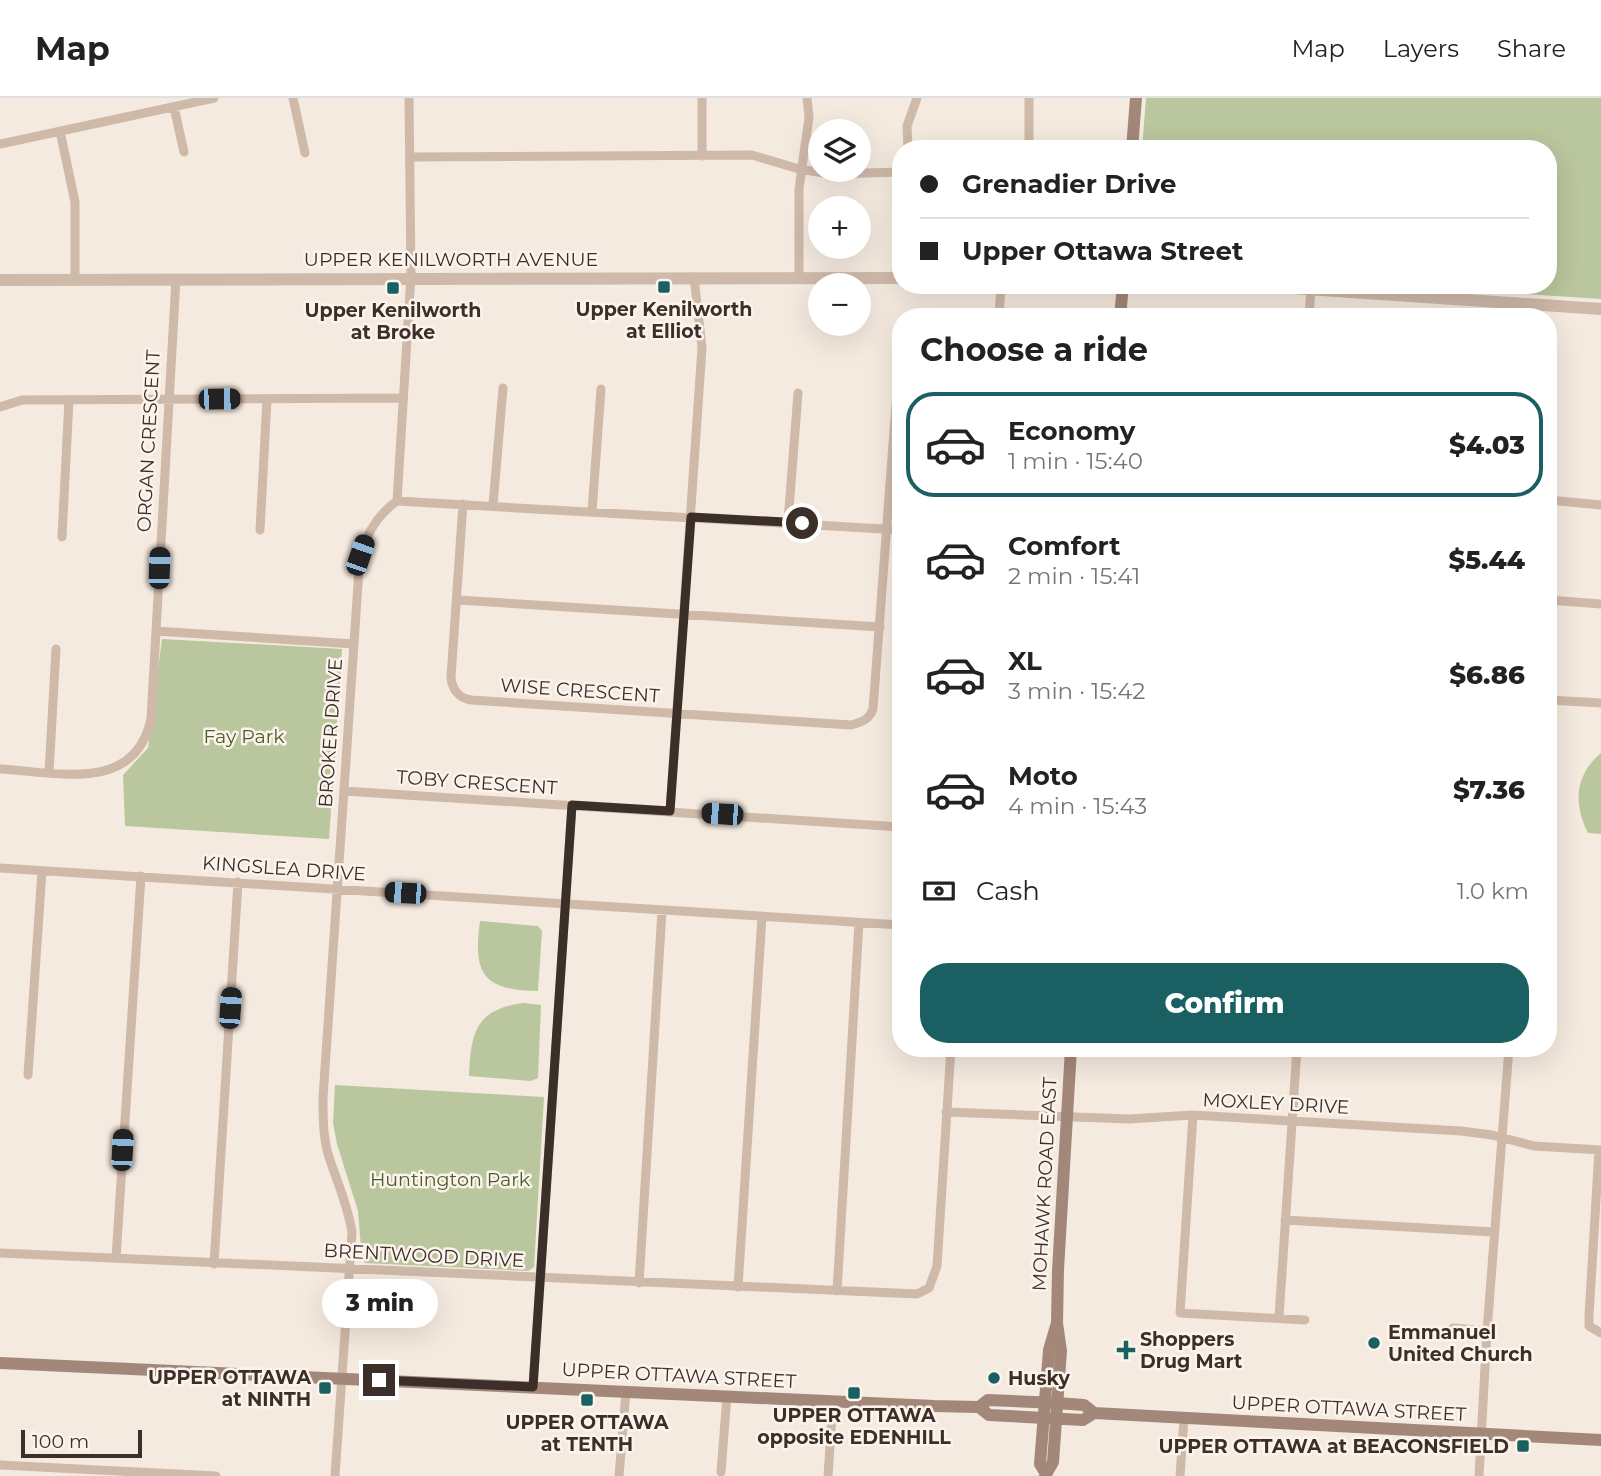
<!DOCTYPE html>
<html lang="en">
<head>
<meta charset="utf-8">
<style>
	body { margin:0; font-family:Montserrat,sans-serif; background:#f2f2f2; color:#222; height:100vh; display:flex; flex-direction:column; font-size:26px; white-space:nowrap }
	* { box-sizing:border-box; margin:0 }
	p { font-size:23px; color:#767676 }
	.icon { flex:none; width:38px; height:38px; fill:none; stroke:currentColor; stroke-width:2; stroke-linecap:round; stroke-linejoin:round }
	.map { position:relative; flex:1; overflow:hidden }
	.details { position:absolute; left:892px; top:210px; width:665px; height:749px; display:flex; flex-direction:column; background:#fff; border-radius:28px; box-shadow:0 7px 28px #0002 }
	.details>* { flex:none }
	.hud { position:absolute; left:892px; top:42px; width:665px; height:154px; border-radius:28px; box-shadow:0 7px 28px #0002; display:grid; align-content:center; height:154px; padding:0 28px; background:#fff }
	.fabs { position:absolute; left:808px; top:21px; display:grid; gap:14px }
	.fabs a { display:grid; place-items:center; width:63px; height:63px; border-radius:50%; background:#fff; box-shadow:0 7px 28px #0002; font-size:35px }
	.scale { position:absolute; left:21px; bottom:18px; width:121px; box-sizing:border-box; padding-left:7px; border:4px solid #3c2f29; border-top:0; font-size:19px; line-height:24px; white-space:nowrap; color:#3c2f29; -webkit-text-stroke:5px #fcf4ec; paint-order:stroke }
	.end { position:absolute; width:32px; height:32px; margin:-16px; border:9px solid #3c2f29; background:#fff; box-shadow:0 0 0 4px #fff }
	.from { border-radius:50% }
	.bubble { position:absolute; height:49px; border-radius:24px; background:#fff; box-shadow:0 7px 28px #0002; font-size:23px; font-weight:800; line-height:49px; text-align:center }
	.car { position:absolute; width:21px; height:42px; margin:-21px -10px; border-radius:9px; box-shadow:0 0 5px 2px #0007; background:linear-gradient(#222 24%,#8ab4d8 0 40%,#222 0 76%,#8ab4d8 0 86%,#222 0) }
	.hud b { display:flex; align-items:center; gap:24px; height:66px; font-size:26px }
	.hud b+b { border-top:2px solid #e0e0e0 }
	.hud i { width:18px; height:18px; background:#222 }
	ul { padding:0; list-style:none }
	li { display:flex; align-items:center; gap:21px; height:105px; margin:0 14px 10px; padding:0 14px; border:4px solid transparent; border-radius:28px }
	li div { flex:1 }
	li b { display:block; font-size:26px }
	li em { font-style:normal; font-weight:800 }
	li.active { border-color:#1a6062 }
	li>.icon { width:63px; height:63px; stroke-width:1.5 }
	h2 { padding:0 28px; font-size:32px; line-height:84px }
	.pay { display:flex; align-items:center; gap:18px; height:77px; padding:0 28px; font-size:26px }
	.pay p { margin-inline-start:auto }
	.cta { display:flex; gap:14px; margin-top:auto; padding:14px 28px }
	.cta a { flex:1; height:80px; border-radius:28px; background:#1a6062; color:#fff; font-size:28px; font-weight:800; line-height:80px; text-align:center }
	header { display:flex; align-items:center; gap:42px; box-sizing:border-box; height:98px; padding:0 35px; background:#fff; border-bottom:2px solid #e0e0e0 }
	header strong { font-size:33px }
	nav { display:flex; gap:38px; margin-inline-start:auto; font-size:24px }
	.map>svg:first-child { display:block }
	.green { fill:#bac69d }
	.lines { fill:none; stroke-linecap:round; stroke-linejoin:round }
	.minor { stroke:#cfb9a9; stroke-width:9 }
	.tertiary { stroke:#cfb9a9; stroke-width:12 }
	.secondary { stroke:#a3887a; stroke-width:12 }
	.route { stroke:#3c2f29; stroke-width:9 }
	.poi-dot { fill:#1a6062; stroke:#fcf4ec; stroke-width:2.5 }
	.labels { text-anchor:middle; stroke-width:5; stroke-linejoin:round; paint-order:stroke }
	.street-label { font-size:19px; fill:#3c2f29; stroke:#fcf4ec }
	.poi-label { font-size:19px; font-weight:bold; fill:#3c2f29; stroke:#fcf4ec }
	.park-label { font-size:19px; fill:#4c5d2a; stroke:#fcf4ec }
</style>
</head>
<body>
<header>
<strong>Map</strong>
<nav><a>Map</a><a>Layers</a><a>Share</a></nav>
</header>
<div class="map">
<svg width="1601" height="1378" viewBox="0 0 1601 1378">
	<rect width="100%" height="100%" fill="#f5eadf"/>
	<path class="green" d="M1146 0H1601V201L1380 187H1549V51H1142Z
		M162 541 342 551 329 741 125 728 123 677 148 650Z
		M1601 655V736L1588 735C1573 705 1575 677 1601 655Z
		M480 823 538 828 542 833 538 893C482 892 473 875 480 823Z
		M524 905 541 907 538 980 531 983 469 978C471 935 475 911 524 905Z
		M335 987 544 999 534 1169 528 1173 365 1165 362 1161 358 1113 337 1046 333 1025Z"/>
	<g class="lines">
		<path class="minor" d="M293 0 305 55
			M702 0V58
			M174 9 184 54
			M60 33 75 104V182
			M0 46 214 0
			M908 51 907 28 917 0
			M1029 51V0
			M410 59 752 57 799 71 830 76 901 74
			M799 179V91L809 19 807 0
			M999 219 1001 187
			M1309 219 1311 191
			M0 309 22 302 402 300
			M1549 402 1601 407
			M397 403 901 432
			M463 406 451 579C452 592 459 600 471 602L851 627C862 624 869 622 873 611L897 293
			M493 407 503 290
			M592 413 601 291
			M788 424 798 295
			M260 432 267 301
			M62 439 69 302
			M458 502 880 529
			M1549 502 1601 506
			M156 533 354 546
			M1549 602 1601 605
			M0 671C57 674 135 696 151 621L176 181
			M49 674 56 551
			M344 693 901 729
			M670 713 702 250 694 179
			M0 770 901 827
			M28 977 42 773
			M946 1014 1129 1021 1193 1017 1292 1023 1461 1033 1492 1037 1534 1048 1601 1052
			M1193 1017 1180 1215 1305 1222
			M1599 1052 1589 1218V1228L1601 1235
			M1285 1122 1494 1134
			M0 1155 917 1196 929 1190 937 1168 951 950
			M116 1160 141 778
			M214 1166 238 784
			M639 1185 662 813
			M738 1189 762 819
			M837 1193 859 825
			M1279 1219 1297 950
			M1453 1230 1487 1233
			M533 1289 572 707
			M0 1367 216 1378
			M721 1374 727 1298
			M335 1378 352 1134C348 1109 339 1088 331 1065 323 1044 323 1022 323 1000L360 457C367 435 378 416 397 403L411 177 409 0
			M619 1378 626 1293
			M828 1378 833 1303
			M1180 1378 1184 1320
			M1479 1378 1487 1233 1509 950"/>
		<path class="tertiary" d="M0 182 901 180
			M1248 187 1601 211"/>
		<path class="secondary" d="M1132 51 1136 0
			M1120 219 1123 187
			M0 1265 934 1308 979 1309 988 1302 1057 1305 1084 1307 1094 1315
			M979 1309 989 1317 1083 1322 1094 1315 1601 1342
			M1045 1374 1040 1366 1049 1252 1056 1228
			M1045 1378 1053 1364 1061 1253 1057 1225 1058 1172 1071 950"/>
	</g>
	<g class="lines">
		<path class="route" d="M379 1282 533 1289 572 707 670 713 691 419 802 425"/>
	</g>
	<g class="poi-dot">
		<rect x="657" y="182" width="14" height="14" rx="3.5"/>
		<rect x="386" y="183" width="14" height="14" rx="3.5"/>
		<circle cx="1374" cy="1245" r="7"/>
		<path d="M1122.5 1241.5h7v7h7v7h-7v7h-7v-7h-7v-7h7z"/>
		<circle cx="994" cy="1280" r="7"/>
		<rect x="318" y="1283" width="14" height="14" rx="3.5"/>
		<rect x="847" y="1288" width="14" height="14" rx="3.5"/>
		<rect x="580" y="1295" width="14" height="14" rx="3.5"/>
		<rect x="1516" y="1341" width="14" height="14" rx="3.5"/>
	</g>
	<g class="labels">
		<g class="street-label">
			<text x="451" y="168">UPPER KENILWORTH AVENUE</text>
			<text transform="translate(148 343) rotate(-87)" y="7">ORGAN CRESCENT</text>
			<text transform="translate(580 592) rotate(4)" y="7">WISE CRESCENT</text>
			<text transform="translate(330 635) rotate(-86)" y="7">BROKER DRIVE</text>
			<text transform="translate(477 684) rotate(4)" y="7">TOBY CRESCENT</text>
			<text transform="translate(284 770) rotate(4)" y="7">KINGSLEA DRIVE</text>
			<text transform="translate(1276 1005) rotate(3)" y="7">MOXLEY DRIVE</text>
			<text transform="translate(1044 1086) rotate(-87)" y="7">MOHAWK ROAD EAST</text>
			<text transform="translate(424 1157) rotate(3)" y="7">BRENTWOOD DRIVE</text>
			<text transform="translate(679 1277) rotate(3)" y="7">UPPER OTTAWA STREET</text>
			<text transform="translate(1349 1310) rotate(3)" y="7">UPPER OTTAWA STREET</text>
		</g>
		<g class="poi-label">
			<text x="664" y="218">Upper Kenilworth<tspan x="664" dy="22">at Elliot</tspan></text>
			<text x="393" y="219">Upper Kenilworth<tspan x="393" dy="22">at Broke</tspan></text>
			<text x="1388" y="1241" text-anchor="start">Emmanuel<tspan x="1388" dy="22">United Church</tspan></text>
			<text x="1140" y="1248" text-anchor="start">Shoppers<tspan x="1140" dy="22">Drug Mart</tspan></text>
			<text x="311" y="1286" text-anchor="end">UPPER OTTAWA<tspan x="311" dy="22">at NINTH</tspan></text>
			<text x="1008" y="1287" text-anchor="start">Husky</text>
			<text x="854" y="1324">UPPER OTTAWA<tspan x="854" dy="22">opposite EDENHILL</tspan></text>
			<text x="587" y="1331">UPPER OTTAWA<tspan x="587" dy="22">at TENTH</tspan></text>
			<text x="1509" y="1355" text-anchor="end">UPPER OTTAWA at BEACONSFIELD</text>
		</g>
		<g class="park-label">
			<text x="244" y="645">Fay Park</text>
			<text x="450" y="1088">Huntington Park</text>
		</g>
	</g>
</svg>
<div class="fabs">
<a><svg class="icon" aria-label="layers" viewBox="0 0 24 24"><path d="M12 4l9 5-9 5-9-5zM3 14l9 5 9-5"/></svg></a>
<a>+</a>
<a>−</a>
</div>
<div class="scale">100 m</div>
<i class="end from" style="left:802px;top:425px"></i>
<i class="end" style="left:379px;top:1282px"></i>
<div class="bubble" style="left:322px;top:1181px;width:116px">3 min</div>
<i class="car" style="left:219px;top:301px;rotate:89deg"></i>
<i class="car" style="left:360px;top:457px;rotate:19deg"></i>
<i class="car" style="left:159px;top:470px;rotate:2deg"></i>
<i class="car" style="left:722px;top:716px;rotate:274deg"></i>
<i class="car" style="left:405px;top:795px;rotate:273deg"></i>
<i class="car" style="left:230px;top:910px;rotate:4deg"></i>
<i class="car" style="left:122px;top:1052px;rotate:3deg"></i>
<div class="hud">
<b><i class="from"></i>Grenadier Drive</b>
<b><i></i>Upper Ottawa Street</b>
</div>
<section class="details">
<h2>Choose a ride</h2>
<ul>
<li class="active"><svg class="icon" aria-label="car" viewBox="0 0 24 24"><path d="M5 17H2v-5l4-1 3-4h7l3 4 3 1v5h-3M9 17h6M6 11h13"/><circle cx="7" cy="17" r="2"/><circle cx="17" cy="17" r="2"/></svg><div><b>Economy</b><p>1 min · 15:40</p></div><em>$4.03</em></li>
<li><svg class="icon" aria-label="car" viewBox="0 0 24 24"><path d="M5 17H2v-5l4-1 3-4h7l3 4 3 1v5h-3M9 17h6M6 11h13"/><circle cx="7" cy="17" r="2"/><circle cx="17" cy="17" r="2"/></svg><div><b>Comfort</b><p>2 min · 15:41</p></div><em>$5.44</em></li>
<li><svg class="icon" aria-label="car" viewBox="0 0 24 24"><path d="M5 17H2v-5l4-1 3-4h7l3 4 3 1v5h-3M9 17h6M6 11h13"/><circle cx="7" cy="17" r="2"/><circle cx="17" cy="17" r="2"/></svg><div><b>XL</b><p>3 min · 15:42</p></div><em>$6.86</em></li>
<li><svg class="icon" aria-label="car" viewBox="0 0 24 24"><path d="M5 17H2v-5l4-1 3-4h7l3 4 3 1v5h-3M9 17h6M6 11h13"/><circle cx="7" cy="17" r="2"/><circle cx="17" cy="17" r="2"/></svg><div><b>Moto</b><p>4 min · 15:43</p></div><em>$7.36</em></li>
</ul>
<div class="pay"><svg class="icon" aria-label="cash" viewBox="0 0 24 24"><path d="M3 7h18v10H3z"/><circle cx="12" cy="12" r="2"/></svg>Cash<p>1.0 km</p></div>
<div class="cta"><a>Confirm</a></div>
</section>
</div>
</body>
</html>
